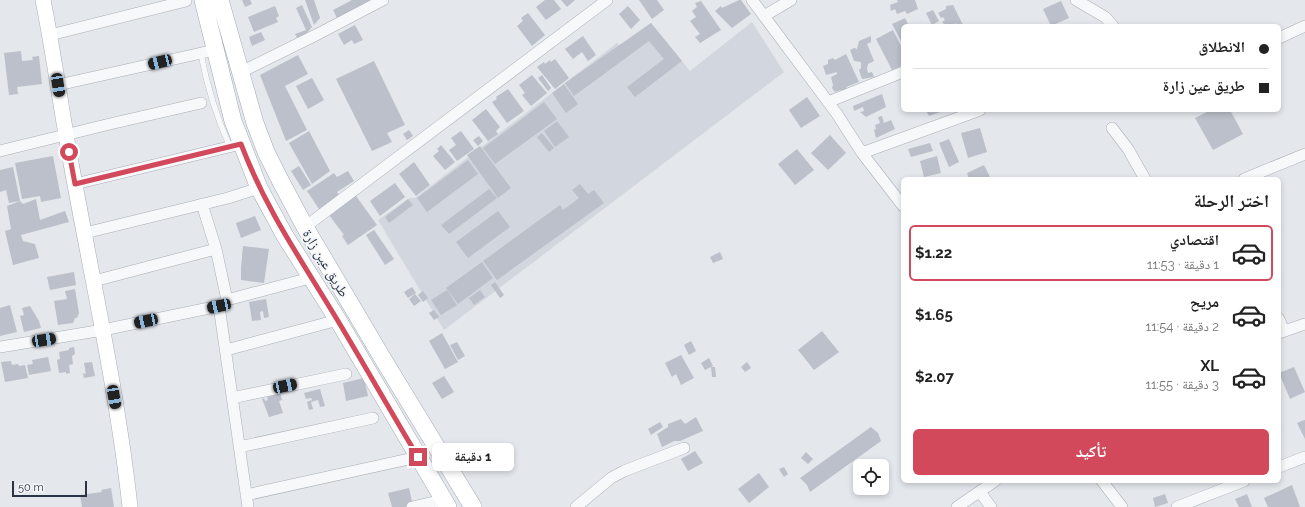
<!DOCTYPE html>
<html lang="ar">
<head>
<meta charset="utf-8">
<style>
	body { margin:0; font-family:Raleway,"Noto Naskh Arabic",sans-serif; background:#f2f2f2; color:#222; direction:rtl; height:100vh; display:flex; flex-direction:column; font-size:15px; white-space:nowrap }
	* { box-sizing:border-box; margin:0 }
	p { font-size:13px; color:#767676 }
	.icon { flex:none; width:22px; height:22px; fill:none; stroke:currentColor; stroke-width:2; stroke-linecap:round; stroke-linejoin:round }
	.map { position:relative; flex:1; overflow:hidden; direction:ltr }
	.drawer { position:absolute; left:901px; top:177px; width:380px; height:306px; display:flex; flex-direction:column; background:#fff; border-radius:6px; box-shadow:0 2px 6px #0003; direction:rtl }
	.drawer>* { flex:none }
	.banner { position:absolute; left:901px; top:24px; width:380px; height:88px; border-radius:6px; box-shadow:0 2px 6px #0003; direction:rtl; display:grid; align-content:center; height:88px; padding:0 12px; background:#fff }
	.tools { position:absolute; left:853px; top:459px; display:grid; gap:8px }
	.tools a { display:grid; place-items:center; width:36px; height:36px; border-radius:6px; background:#fff; box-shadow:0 2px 6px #0003; font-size:20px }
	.scale { position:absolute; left:12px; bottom:10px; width:75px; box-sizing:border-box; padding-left:4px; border:2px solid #2b3445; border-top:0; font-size:11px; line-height:14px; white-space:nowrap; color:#2b3445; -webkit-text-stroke:3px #f4f6f9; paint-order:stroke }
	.end { position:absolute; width:18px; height:18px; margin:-9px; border:5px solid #d1495b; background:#fff; box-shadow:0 0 0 2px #fff }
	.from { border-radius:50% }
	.bubble { position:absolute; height:28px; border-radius:6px; background:#fff; box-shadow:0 2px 6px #0003; font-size:13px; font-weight:700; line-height:28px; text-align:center; direction:rtl }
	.car { position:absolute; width:12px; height:24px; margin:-12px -6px; border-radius:5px; box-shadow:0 0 3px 1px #0007; background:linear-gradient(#222 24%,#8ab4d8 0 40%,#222 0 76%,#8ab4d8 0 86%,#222 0) }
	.banner b { display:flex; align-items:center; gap:14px; height:38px; font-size:15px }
	.banner b+b { border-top:1px solid #e0e0e0 }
	.banner i { width:10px; height:10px; background:#222 }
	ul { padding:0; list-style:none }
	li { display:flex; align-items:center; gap:12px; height:56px; margin:0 8px 6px; padding:0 4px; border:2px solid transparent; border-radius:6px }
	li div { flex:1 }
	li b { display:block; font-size:15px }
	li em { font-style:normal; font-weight:700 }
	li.selected { border-color:#d1495b }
	li>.icon { width:36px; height:36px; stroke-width:1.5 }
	h2 { padding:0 12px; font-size:18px; line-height:48px }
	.button { display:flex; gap:8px; margin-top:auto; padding:8px 12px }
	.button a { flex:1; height:46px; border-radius:6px; background:#d1495b; color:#fff; font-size:16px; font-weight:700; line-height:46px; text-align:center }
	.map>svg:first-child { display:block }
	.built { fill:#d2d6de }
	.building { fill:#bbc0ca }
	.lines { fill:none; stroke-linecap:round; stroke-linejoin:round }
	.lane-casing { stroke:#a9aeb7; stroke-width:6 }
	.street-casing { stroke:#a9aeb7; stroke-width:12 }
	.secondary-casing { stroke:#a9aeb7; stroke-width:16 }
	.primary-casing { stroke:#a3abb8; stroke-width:18 }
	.lane { stroke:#f7f8fa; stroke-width:5.5 }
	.street { stroke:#f7f8fa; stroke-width:11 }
	.secondary { stroke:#fff; stroke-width:15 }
	.primary { stroke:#fff; stroke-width:17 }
	.route { stroke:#d1495b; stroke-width:5 }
	.labels { text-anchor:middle; stroke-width:3.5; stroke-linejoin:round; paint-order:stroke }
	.street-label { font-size:14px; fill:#2b3445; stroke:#f4f6f9 }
</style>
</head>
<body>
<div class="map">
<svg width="1305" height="507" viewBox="0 0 1305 507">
	<rect width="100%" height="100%" fill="#e4e7ec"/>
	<path class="built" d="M752 22 784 72 444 330 378 220 410 198H415L617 43 620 46 651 23 690 71Z"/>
	<path class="building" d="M242 0H250L252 4 245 7Z
		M305 0H314L320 18 314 25Z
		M352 0H380L339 22 333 10Z
		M545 0H554L561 9 546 20 536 7Z
		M561 0H575L567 7Z
		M639 0H657L664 10 652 19Z
		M739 0H741L751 14 732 28 715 11 721 6 722 8Z
		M897 0H915L918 9 907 14 905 11 897 14 895 9 891 11 890 5 898 2Z
		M701 1 721 30 700 43 695 37 700 34 690 21 696 17 692 11 697 7 695 3Z
		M1061 1 1069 18 1051 26 1043 9Z
		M302 5 312 27 306 34 297 38 295 34 306 30 296 8Z
		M953 5 963 25 958 26 956 23 952 26H946L942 22 945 20 943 17 941 18 938 13 946 9V6Z
		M275 6 279 16 276 18 278 22 254 32 248 17Z
		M628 6 640 20 631 29 619 14Z
		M933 10 939 21 932 25 926 13Z
		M528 13 545 35 532 46 517 26 523 21 521 18Z
		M905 18 909 26H903V42L902 43 892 24Z
		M651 23 682 61 635 97 627 87 664 59 649 41 574 96 565 83Z
		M355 25 363 40 354 44 352 40 344 45 338 34Z
		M893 30 903 50V65L892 70 876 39Z
		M261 32 265 40 252 46 249 37Z
		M583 36 596 55 588 61 582 52 573 59 565 49Z
		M871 36V42L867 44 874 61 868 64 867 69 868 73 872 72 874 77 862 79 859 70 861 68V62L854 61 850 50 854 48 857 49 859 41Z
		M21 51 22 61 33 60 32 57 39 56 42 84 17 87 18 94 9 95 4 53Z
		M846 54 859 82 846 87 848 90 844 92 841 90 835 92 832 88 833 85 831 77 837 74V72L826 75 823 66 828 64V60L833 58 835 60Z
		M298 55 308 74 285 86 307 130 286 141 260 75Z
		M555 59 569 78 555 89 537 67 544 62 545 64 550 60 551 62Z
		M374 61 405 125 387 133 392 142 372 151 336 79Z
		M532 75 547 93 531 106 522 95 525 93 519 85Z
		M542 75 551 88 548 91 538 78Z
		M312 78 324 100 308 109 296 86Z
		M564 84 578 104 566 113 552 93Z
		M508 89 524 111 507 123 492 102 497 99 496 97Z
		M882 94 886 107 866 117 860 112 864 111 863 107 854 111 853 106Z
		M807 97 820 116 801 128 789 110Z
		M544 102 557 119 495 164 483 148Z
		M486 109 500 127 496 131 498 134 488 141 472 120Z
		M926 110H946L929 116Z
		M1211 110H1230L1243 134 1213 150 1195 118Z
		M882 116 884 123 891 120 895 129 876 138 874 130 876 129 875 125 880 123 878 117Z
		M557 121 569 137 555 147 544 131Z
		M980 128 987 152 968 158 961 133Z
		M409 130 413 136 407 140 403 134Z
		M309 131 330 171 312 184 289 143Z
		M461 131 474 149 457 161 449 150 456 145 451 138Z
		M542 133 554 148 549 152 537 137Z
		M830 135 846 153 828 170 811 153Z
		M479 136 483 141 478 146 473 140Z
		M949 139 959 162 949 167 939 143Z
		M930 143 933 151 911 157 908 149Z
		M441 145 455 162 445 170 433 156 439 151 437 149Z
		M480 146 511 188 498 198 467 155Z
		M797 149 814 170 795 185 778 164Z
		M53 156 61 198 41 202 40 196 22 199 15 163Z
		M937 156 941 173 924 177 920 161Z
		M468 160 478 174 427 212 417 198Z
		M414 162 430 185 416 196 399 174Z
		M984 165 991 179H969L967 173Z
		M299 166 311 185 303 190 291 171Z
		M13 167 20 201 23 204 36 199 40 220 65 211 69 222 21 235 23 241 35 244 39 258 13 265 5 231 11 229 7 206 20 201 9 203 6 190 0 192V170Z
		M348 171 354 181 337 192 340 196 319 209 307 191 334 173 337 177Z
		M395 183 405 197 380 216 370 201Z
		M580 184 588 194 594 190 604 203 497 280 483 261 560 205 563 210 579 198 572 190Z
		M489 189 497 198 449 234 441 225Z
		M356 196 377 225 348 245 342 236 344 235 329 215Z
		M408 199 413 205 389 223 385 217Z
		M498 211 510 227 468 258 456 242Z
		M255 216 261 230 241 238 236 223Z
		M374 230 394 259 385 265 366 235Z
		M243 246 269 249 264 283 241 280V268Z
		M720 252 723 259 713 263 710 257Z
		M482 262 493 278 458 304 446 288Z
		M74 272 76 285 50 290 47 277Z
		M495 282 504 295 500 298 491 285Z
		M412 287 416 293 408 298 404 292Z
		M75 289 79 313 77 318H75L73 323 58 325 54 301 67 299 65 291Z
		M447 290 457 305 441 315 431 300Z
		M480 290 485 297 474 305 469 298Z
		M423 291 428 298 423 302 418 295Z
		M415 294 421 301 414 306 409 299Z
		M266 299 269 317 264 318 263 311 260 312 261 320 252 321 249 302Z
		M10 305 17 332 0 336V308Z
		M30 306 39 321 41 328 24 332 20 316 24 315 22 308Z
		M434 310 439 317 434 320 429 313Z
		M822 331 839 352 814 370 798 350Z
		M442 333 458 362 445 369 429 341Z
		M691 341 696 351 689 355 684 345Z
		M457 342 465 356 458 360 450 345Z
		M74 347 75 354 72 356 73 364 69 365 70 373 66 374V372L59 373 57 360 60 359 59 352 69 350V348Z
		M681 355 694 378 681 385 676 374 672 377 665 363Z
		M48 357 51 371 29 375 27 365 33 364 32 360Z
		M709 358 713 366 705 370 701 363Z
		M11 361 12 365 18 364 19 366 25 365 28 378 5 382 1 362Z
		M92 362 95 376 84 378 83 373 86 374 84 363Z
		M747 362 751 368 745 372 741 367Z
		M711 367H715L716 377H712Z
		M1294 367 1305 392 1290 399 1279 373Z
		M444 376 454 392 442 399 432 383Z
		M364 378 368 396 346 401 343 383Z
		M320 389 325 406 320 407 318 400 311 402 313 409 309 410 307 402 312 400 311 398 306 399 304 393Z
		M280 393 282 400 279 401 283 413 269 417 262 399 264 398 265 401 268 400 267 397Z
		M696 417 703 431 680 441H674L662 447 657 434 668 427V424L681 419 685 424Z
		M1304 420H1305V439L1297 423Z
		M660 422 663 427 651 435 648 429Z
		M871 427 878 433 881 441 810 492 807 485 800 478Z
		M695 451 703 463 688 471 681 459Z
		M806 452 813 459 808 464 801 458Z
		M784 467 788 474 784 477 779 469Z
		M759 473 769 487 749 503 738 489Z
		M1292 485 1300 507H1268L1264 498Z
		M111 488 114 507H82L80 495 102 492 101 490Z
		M409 488 413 506 407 507H392L388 493Z
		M1165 494 1168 503 1155 507 1153 498Z
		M1247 494 1252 507H1239L1235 499Z"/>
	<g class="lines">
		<g class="lane-casing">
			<path id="lane" d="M201 54C207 86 216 116 230 147"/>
		</g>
		<g class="street-casing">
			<path id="street" d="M752 0 837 114 862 153 903 206
				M1076 0 1105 17 1113 26
				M764 16 791 0
				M50 35 186 1
				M1279 38 1305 26
				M241 72 318 34 383 0
				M58 85 215 50
				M828 102 903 72
				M1112 128 1128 149 1145 179
				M0 151 114 123 201 103
				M862 153 980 110
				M1244 179 1305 154
				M75 184 241 144
				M202 204 216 249
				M305 227 607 0
				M85 233 228 198 259 188
				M94 281 216 249 227 300
				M219 306 248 507
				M1279 319 1284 331
				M1279 333 1305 324
				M0 347 103 330 219 306 227 300 310 278
				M226 350 338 320
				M232 398 346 374
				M239 447 373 418
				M1279 467 1305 457
				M1102 481 1122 507
				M980 492 991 507
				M246 495 418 457
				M412 507 443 500
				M576 507 611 478 624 471 684 448
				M957 507 995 481
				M1177 507 1244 481"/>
		</g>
		<g class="secondary-casing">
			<path id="secondary" d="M43 0C53 50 60 101 69 152 90 270 117 388 130 507"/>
		</g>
		<g class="primary-casing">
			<path id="primary" d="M203 0 233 121 259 188 285 236 338 320 448 507
				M220 0 255 123 266 152 280 180 305 227 383 359 473 507"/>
		</g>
		<use href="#lane" class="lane"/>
		<use href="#street" class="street"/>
		<use href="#secondary" class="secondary"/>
		<use href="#primary" class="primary"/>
	</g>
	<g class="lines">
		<path class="route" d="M69 152 75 184 241 144C266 210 302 261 338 321 365 366 391 412 418 457"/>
	</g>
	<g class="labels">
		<g class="street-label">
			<text transform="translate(326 263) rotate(59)" y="5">طريق عين زارة</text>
		</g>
	</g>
</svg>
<div class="tools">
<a><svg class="icon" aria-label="locate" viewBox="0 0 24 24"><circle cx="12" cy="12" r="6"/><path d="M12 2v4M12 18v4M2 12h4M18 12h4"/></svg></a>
</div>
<div class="scale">50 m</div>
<i class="end from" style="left:69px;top:152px"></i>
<i class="end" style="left:418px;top:457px"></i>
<div class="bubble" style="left:432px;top:443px;width:82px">1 دقيقة</div>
<i class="car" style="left:160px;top:62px;rotate:256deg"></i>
<i class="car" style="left:58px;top:85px;rotate:171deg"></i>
<i class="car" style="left:219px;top:306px;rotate:258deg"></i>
<i class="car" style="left:146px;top:321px;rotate:258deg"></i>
<i class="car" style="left:44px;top:340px;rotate:81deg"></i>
<i class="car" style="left:285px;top:386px;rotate:78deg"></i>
<i class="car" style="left:114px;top:397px;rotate:170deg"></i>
<div class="banner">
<b><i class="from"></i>الانطلاق</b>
<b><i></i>طريق عين زارة</b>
</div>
<section class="drawer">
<h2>اختر الرحلة</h2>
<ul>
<li class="selected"><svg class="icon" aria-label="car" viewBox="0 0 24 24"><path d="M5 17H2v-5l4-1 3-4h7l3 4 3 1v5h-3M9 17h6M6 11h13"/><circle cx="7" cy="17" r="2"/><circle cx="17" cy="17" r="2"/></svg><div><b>اقتصادي</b><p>1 دقيقة · 11:53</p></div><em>$1.22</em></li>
<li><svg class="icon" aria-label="car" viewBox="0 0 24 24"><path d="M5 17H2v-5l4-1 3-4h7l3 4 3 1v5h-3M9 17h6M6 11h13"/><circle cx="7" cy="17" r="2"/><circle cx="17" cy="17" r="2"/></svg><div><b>مريح</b><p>2 دقيقة · 11:54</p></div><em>$1.65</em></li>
<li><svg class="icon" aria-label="car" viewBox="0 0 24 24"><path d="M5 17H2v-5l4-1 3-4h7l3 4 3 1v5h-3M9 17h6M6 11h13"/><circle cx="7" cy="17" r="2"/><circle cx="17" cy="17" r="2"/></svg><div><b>XL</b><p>3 دقيقة · 11:55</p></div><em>$2.07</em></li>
</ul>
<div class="button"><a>تأكيد</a></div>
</section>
</div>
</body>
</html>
